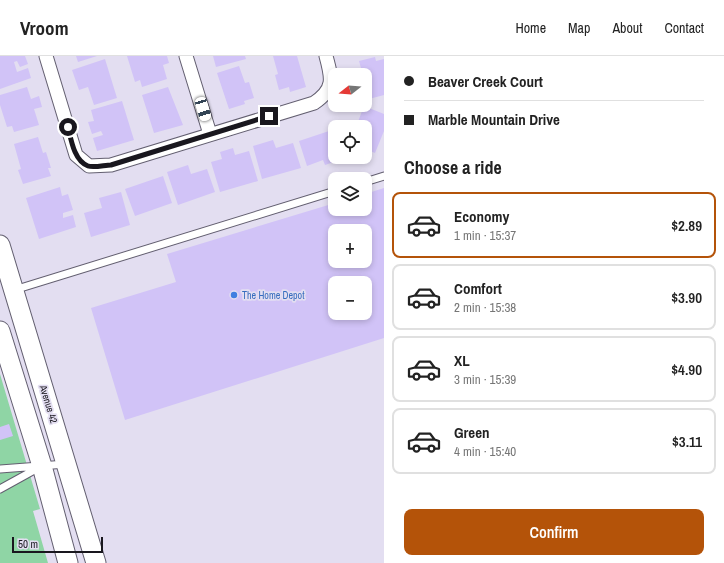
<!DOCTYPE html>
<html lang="en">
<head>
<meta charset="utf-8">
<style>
	body { margin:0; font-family:"Archivo Narrow",sans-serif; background:#f2f2f2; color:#222; height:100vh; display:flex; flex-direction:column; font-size:15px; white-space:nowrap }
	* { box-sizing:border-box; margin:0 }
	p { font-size:13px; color:#767676 }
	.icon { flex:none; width:22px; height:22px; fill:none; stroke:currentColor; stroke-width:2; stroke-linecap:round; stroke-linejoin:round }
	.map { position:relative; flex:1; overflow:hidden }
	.panel { display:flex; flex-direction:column; background:#fff; width:340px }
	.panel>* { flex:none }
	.guide { display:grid; align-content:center; height:88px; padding:0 20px; background:#fff }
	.needle { width:26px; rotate:253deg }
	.controls { position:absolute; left:328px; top:12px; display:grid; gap:8px }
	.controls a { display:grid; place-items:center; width:44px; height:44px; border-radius:8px; background:#fff; box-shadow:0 2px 6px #0003; font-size:20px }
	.scale { position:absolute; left:12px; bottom:10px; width:91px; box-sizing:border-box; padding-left:4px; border:2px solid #19171e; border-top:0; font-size:11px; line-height:14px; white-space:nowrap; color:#19171e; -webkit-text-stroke:3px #e3def1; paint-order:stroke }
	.end { position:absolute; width:18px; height:18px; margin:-9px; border:5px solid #19171e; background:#fff; box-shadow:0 0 0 2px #fff }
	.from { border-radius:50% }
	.car { position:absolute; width:12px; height:24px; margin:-12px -6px; border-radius:5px; box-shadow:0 0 3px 1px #0007; background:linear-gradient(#fff 24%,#345 0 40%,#fff 0 76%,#345 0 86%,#fff 0) }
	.guide b { display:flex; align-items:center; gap:14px; height:38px; font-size:15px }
	.guide b+b { border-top:1px solid #e0e0e0 }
	.guide i { width:10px; height:10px; background:#222 }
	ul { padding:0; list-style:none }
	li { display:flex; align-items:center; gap:12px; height:66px; margin:0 8px 6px; padding:0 12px; border:2px solid #e0e0e0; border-radius:8px }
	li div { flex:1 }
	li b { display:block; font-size:15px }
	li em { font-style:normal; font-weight:600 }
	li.current { border-color:#b45309 }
	li>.icon { width:36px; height:36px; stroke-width:1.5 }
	h2 { padding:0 20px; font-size:18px; line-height:48px }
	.cta { display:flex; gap:8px; margin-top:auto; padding:8px 20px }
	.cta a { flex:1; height:46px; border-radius:8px; background:#b45309; color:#fff; font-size:16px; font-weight:600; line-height:46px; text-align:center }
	header { display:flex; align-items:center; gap:24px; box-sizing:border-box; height:56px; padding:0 20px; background:#fff; border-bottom:1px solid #e0e0e0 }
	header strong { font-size:19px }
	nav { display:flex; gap:22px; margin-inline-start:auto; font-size:14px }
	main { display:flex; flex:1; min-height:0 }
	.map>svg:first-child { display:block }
	.green { fill:#8fd5a5 }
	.building { fill:#d1c3f7; fill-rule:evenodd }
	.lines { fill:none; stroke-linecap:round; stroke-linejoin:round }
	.lane-casing { stroke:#635f70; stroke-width:9 }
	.street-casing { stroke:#635f70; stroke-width:15 }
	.secondary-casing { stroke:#635f70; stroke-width:21 }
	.lane { stroke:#fff; stroke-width:7 }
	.street { stroke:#fff; stroke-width:13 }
	.secondary { stroke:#fff; stroke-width:19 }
	.route { stroke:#19171e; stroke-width:5 }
	.shop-dot { fill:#3f7fe0; stroke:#e3def1; stroke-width:1.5 }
	.labels { text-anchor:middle; stroke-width:3.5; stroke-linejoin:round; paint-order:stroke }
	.shop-label { font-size:10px; fill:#366cbe; stroke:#e3def1; text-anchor:start }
	.street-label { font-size:10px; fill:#19171e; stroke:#e3def1 }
</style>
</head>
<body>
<header>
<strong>Vroom</strong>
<nav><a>Home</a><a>Map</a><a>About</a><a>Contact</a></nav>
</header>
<main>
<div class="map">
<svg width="384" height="507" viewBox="0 0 384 507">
	<rect width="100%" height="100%" fill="#e3def1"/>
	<path class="green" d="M0 318 40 453 33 455 48 507H0Z"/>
	<path class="building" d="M0 0H25L28 8 20 11 17 5 14 6 17 16 28 12 31 22 0 33Z
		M76 0H97L78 6Z
		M127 0H167L169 7 163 9 167 23 142 31 140 24 135 26Z
		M213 0H245L246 3 216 11Z
		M273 0H297L306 31 290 36 289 31 279 34 275 19 278 18Z
		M375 1 376 5 384 3V39L369 43 365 28V19H363L359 5Z
		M105 3 117 42 94 49 88 31 79 34 72 14Z
		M239 10 245 27 249 26 254 42 244 45 245 48 229 53 217 17Z
		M27 31 31 43 39 40 42 51 34 53 39 69 14 76 12 70 7 71 0 49V39Z
		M168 31 183 69 154 77 142 39Z
		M122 45 134 84 97 95 93 82 103 79 101 75 92 78 88 66 94 65 91 54Z
		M364 50 384 58V75L375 97 365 93V71H356Z
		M335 73V101H348L325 109 323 104 307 110 299 85Z
		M38 81 43 97 46 96 51 112H48L51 120 23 128 18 114 21 113 14 88Z
		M273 84 276 92 293 87 301 112 262 123 253 90Z
		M233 92 235 99 249 95 258 125 220 136 211 106 222 103 220 96Z
		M188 109 191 118 207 113 215 136 178 149 167 116Z
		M163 120 172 147 135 160 125 133Z
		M60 131 62 140 68 138 73 154 63 157V162L73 159 76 171 39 183 26 142Z
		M384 132V282L125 364 91 252 176 226 167 198 335 147V153H365V138ZM335 175H365V205H335ZM335 227H365V257H335Z
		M121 136 130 169 91 181 84 157 102 152 99 142Z
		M9 368 13 380 0 384V371Z"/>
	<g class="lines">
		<g class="lane-casing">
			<path id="lane" d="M365 126 384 120
				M14 234 335 135
				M0 413 66 408
				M0 433 38 412"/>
		</g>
		<g class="street-casing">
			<path id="street" d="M46 0 76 99 89 110 111 109 314 47C335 33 332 22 326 0
				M186 0 210 78"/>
		</g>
		<g class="secondary-casing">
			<path id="secondary" d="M0 189 96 507
				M0 275 42 410 68 507"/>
		</g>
		<use href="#lane" class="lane"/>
		<use href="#street" class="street"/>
		<use href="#secondary" class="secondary"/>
	</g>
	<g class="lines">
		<path class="route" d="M68 71C71 83 74 105 88 110 94 112 105 109 111 109L269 60"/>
	</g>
	<circle class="shop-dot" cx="234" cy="239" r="4"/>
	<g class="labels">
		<g class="shop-label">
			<text x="242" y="243">The Home Depot</text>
		</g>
		<g class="street-label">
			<text transform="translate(49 348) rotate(73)" y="4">Avenue 42</text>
		</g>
	</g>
</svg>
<div class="controls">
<a><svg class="needle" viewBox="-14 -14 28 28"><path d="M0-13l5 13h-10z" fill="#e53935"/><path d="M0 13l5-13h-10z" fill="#767676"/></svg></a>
<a><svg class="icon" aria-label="locate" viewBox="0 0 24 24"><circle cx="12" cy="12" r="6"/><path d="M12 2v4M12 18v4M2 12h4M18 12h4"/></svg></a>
<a><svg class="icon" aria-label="layers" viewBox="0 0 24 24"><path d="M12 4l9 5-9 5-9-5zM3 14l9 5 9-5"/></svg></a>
<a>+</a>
<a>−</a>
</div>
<div class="scale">50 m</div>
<i class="end from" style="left:68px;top:71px"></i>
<i class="end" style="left:269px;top:60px"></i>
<i class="car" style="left:203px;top:53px;rotate:163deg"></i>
</div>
<section class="panel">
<div class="guide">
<b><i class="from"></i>Beaver Creek Court</b>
<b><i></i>Marble Mountain Drive</b>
</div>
<h2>Choose a ride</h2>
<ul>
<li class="current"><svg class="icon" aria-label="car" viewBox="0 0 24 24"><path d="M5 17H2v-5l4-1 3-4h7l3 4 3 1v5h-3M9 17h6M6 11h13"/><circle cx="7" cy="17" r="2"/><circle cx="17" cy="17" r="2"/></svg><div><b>Economy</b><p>1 min · 15:37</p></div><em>$2.89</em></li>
<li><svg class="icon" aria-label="car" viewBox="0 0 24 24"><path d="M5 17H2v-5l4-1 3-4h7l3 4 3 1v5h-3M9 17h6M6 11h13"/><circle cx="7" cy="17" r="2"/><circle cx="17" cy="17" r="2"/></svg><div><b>Comfort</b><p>2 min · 15:38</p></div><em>$3.90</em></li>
<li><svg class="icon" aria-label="car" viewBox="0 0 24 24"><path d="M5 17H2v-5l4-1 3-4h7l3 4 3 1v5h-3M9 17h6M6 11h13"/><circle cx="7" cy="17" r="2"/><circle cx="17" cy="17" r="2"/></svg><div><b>XL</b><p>3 min · 15:39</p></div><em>$4.90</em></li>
<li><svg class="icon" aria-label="car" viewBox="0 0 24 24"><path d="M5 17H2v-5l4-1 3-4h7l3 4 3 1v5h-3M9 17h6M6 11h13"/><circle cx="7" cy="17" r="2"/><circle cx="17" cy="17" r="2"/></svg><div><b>Green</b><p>4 min · 15:40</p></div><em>$3.11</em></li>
</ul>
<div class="cta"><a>Confirm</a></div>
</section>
</main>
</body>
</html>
